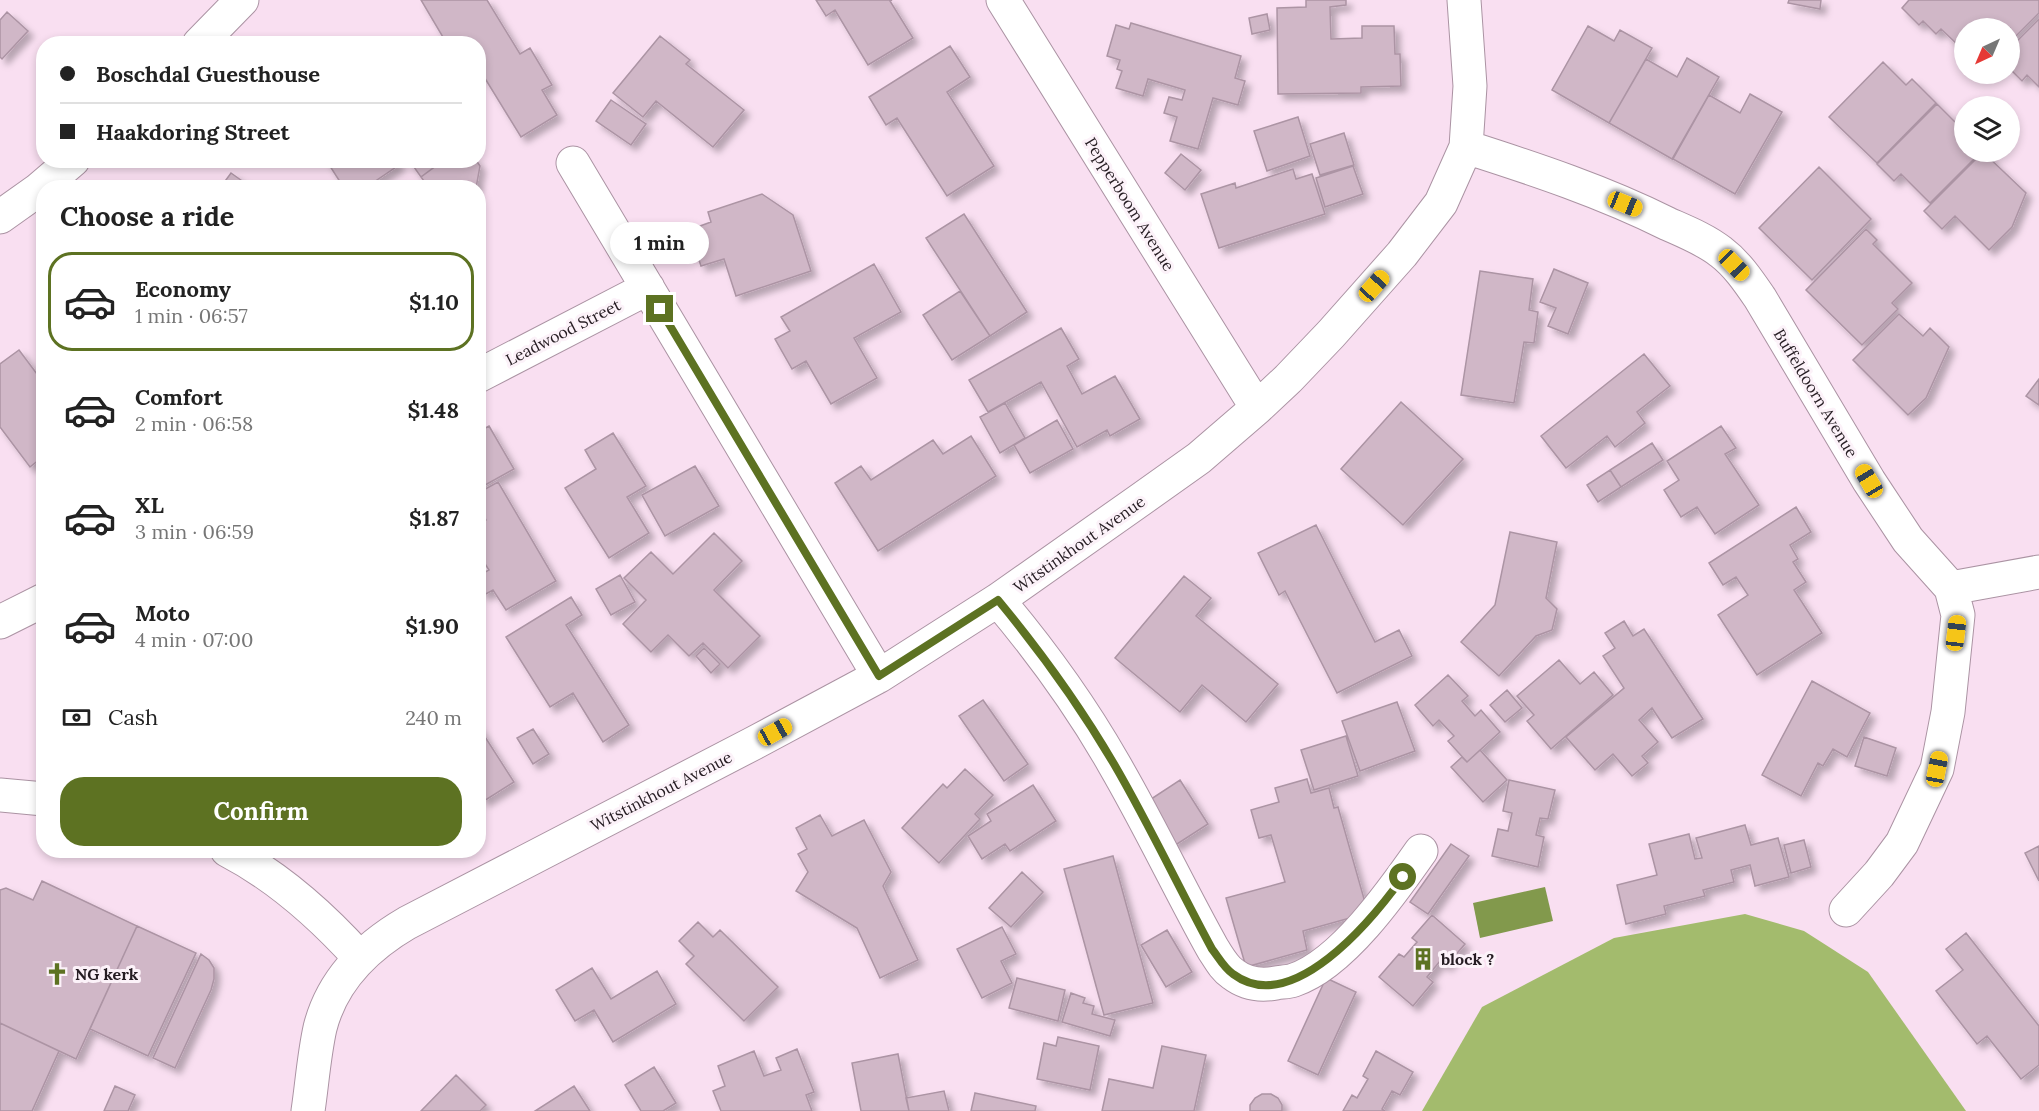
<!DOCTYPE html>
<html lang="en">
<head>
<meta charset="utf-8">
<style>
	body { margin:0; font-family:Lora,serif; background:#f2f2f2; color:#222; height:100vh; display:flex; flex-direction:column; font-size:22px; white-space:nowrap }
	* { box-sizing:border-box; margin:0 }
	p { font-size:20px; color:#767676 }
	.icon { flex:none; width:33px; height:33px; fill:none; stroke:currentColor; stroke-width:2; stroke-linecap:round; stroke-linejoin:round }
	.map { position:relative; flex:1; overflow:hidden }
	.side { position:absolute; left:36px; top:180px; width:450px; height:678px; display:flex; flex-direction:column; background:#fff; border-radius:24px; box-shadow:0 3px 9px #0003 }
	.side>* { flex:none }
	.top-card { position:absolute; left:36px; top:36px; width:450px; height:132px; border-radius:24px; box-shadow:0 3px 9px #0003; display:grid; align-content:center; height:132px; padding:0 24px; background:#fff }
	.needle { width:39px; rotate:224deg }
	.tools { position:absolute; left:1954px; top:18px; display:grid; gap:12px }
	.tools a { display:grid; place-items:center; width:66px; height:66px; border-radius:50%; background:#fff; box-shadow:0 3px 9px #0003; font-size:30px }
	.end { position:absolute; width:27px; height:27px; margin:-14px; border:8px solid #5d7222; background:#fff; box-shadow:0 0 0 3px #fff }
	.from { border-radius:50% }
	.bubble { position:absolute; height:42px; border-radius:21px; background:#fff; box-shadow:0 3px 9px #0003; font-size:20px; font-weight:700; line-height:42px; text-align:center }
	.car { position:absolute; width:18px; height:36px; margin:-18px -9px; border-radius:8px; box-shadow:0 0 4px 2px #0007; background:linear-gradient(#f5c518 24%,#345 0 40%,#f5c518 0 76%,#345 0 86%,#f5c518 0) }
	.top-card b { display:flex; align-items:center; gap:21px; height:57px; font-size:22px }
	.top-card b+b { border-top:2px solid #e0e0e0 }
	.top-card i { width:15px; height:15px; background:#222 }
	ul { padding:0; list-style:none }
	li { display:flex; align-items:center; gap:18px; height:99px; margin:0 12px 9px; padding:0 12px; border:3px solid transparent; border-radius:24px }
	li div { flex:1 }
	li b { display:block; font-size:22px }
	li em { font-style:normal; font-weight:700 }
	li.current { border-color:#5d7222 }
	li>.icon { width:54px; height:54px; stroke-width:1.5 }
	h2 { padding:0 24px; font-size:27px; line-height:72px }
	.pay { display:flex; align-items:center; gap:15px; height:66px; padding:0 24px; font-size:22px }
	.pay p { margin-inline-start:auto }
	.cta { display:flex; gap:12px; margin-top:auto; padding:12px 24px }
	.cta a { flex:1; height:69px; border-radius:24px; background:#5d7222; color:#fff; font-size:24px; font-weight:700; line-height:69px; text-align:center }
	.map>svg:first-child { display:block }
	.forest { fill:#a3bb6d }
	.water { fill:#82994c }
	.building { fill:#d0b7c7; stroke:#ac94a4; stroke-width:1.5; filter:url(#shadow) }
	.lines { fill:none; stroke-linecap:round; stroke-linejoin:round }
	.minor-casing { stroke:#ab93a3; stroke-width:35 }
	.minor { stroke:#fff; stroke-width:33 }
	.route { stroke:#5d7222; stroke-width:8 }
	.labels { text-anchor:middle; stroke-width:6; stroke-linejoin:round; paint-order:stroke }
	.street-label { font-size:16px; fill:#251c22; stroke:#fcf2f9 }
	.poi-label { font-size:16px; font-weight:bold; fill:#251c22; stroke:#fcf2f9; text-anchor:start }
</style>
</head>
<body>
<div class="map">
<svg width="2039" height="1111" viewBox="0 0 2039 1111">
	<defs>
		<filter id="shadow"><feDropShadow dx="5.5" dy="5.5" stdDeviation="3" flood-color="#0004"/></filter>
	</defs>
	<rect width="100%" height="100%" fill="#f9dff1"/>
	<path class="forest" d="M1745 914 1804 931 1868 972 1966 1111H1422L1482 1007 1614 938Z"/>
	<path class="water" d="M1545 887 1553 921 1480 938 1473 903Z"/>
	<path class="building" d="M421 0H487L520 54 530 48 552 85 542 90 557 115 521 137 478 67V44H447Z
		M816 0H892L890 1 913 38 868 65 835 10 826 16Z
		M1306 0H1346V5L1330 7 1331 39 1362 38V26H1394L1395 54H1400L1401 86 1361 87V93L1278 94 1277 8 1306 7Z
		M1789 0H1821L1820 9 1788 3Z
		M1909 0H2039V13L2010 42V28H1965V38L1958 45 1941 29 1936 34 1923 21 1919 25 1902 8Z
		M7 12 28 31 2 59 0 57V20Z
		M1267 14 1270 30 1252 34 1249 18Z
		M2039 19V87L2027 75 2022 81 2010 69V48Z
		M1131 23 1241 56 1235 78 1245 81 1238 105 1213 98 1198 149 1170 141 1177 117 1164 113 1169 97 1182 100 1185 90 1148 79 1143 96 1116 88 1122 71 1117 69 1120 60 1107 56 1116 25 1129 29Z
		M1588 26 1614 41 1620 30 1652 48 1609 123 1552 90Z
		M660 36 690 60 686 64 744 110 713 147 656 101 643 117 613 93Z
		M950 46 970 77 947 92 994 166 947 196 897 118 886 125 869 97Z
		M1687 58 1719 77 1672 159 1609 123 1646 59 1677 77Z
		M1883 62 1906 85 1912 79 1936 103 1877 163 1829 117Z
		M1750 94 1782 112 1735 194 1673 159 1709 95 1740 113Z
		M611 100 646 124 631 145 596 121Z
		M1937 104 1965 132V152H1981L1930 203 1901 174 1894 181 1877 164Z
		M1298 117 1310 156 1267 171 1254 131Z
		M1344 133 1354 165 1320 175 1310 144Z
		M1983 152 2026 193 2012 227 1989 250 1955 216 1942 229 1924 211Z
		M1181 154 1201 170 1185 190 1165 173Z
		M326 160H396L399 165 365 188H344Z
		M409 160H444L421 177Z
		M444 160H476L480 166 476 188H429L421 177Z
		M1353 166 1363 194 1325 207 1316 178Z
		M1819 167 1871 219 1812 280 1759 228Z
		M1293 169 1296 179 1312 174 1325 214 1219 248 1201 194 1235 183 1236 188Z
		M231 173 252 188H220Z
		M762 194 793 215 811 271 736 296 724 259 701 266 689 230 711 222 708 212Z
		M964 214 1027 312 990 336 926 238Z
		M1866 229 1877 240 1873 244 1912 283 1892 303 1898 309 1862 345 1806 290Z
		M874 264 901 312 854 338 877 378 831 404 806 361 792 369 775 339 790 331 781 317Z
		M1554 269 1588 283 1568 334 1548 326 1556 308 1540 302Z
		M1480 271 1533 279 1529 310 1538 312 1534 343 1524 342 1514 403 1461 395Z
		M960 291 990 336 952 360 923 315Z
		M1899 314 1923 336 1930 328 1949 347 1926 398 1908 415 1853 360Z
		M1061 328 1079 359 1067 366 1082 394 1115 376 1140 419 1110 436 1107 430 1077 447 1041 382 988 412 969 380Z
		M19 350 37 374 39 373 44 378V463L40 459 30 467 0 427V364Z
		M1644 354 1670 386 1637 412 1645 423 1615 447 1607 436 1566 468 1541 436Z
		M2039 379V405L2026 396Z
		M1401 402 1463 459 1403 525 1341 469Z
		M1005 403 1025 438 1000 453 980 417Z
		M1057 420 1073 449 1030 473 1014 445Z
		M489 426 514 469 478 489V432Z
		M1721 426 1736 448 1725 454 1759 505 1715 534 1697 507 1681 517 1664 490 1679 480 1667 461Z
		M613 433 646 486 627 497 649 533 609 558 565 488 596 469 585 450Z
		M971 436 996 476 878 551 835 483 861 466 871 480 933 440 943 454Z
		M1652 443 1663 460 1621 487 1610 470Z
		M695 466 719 506 665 536 642 495Z
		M1610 470 1621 487 1598 502 1587 485Z
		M498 482 556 581 506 610 493 590 484 595 478 584V576L489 570 478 553V524L486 520 478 506V493Z
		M1796 507 1811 532 1790 545 1798 559 1793 562 1806 582 1794 590 1822 633 1757 675 1718 615 1748 595 1736 577 1723 585 1709 563Z
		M1316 525 1375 642 1399 630 1412 656 1337 693 1285 591 1279 595 1258 553Z
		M1510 532 1557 542 1546 598 1557 609 1552 630 1536 636 1499 676 1461 642 1495 605Z
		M714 533 742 561 714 590 760 636 728 668 703 643 689 656 668 635 651 652 623 624 646 600 624 578 651 552 673 574Z
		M620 575 635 602 611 615 596 589Z
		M1184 576 1211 598 1196 616 1278 684 1246 722 1202 685 1180 712 1115 658Z
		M571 597 582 615 566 625 629 725 603 742 573 693 550 707 506 637Z
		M1624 621 1633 636 1644 629 1703 719 1672 738 1652 708 1639 720 1658 742 1642 756 1648 763 1632 776 1613 754 1595 770 1566 737 1624 688 1603 656 1615 648 1605 633Z
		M704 648 720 664 711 673 696 656Z
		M1559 660 1580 684 1594 672 1613 695 1551 749 1527 721 1534 715 1517 696Z
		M1448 675 1468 696 1462 701 1475 716 1481 710 1500 732 1467 762 1448 741 1454 736 1439 720 1433 726 1415 705Z
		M1812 681 1870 713 1847 757 1833 749 1823 766 1818 763 1801 796 1762 775Z
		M1507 690 1522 708 1505 722 1490 705Z
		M983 700 1028 764 1004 781 959 716Z
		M1397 702 1415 751 1360 771 1342 721Z
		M478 726 514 782 484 801 478 791Z
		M533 729 549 754 533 764 517 738Z
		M1346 736 1358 776 1314 790 1301 750Z
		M1864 737 1896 748 1887 776 1855 766Z
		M1480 750 1507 780 1483 802 1451 767 1462 757 1467 762Z
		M965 769 993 795 975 814 980 819 939 863 902 828 943 784 947 788Z
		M1307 779 1311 793 1329 788 1334 808 1338 807 1368 913 1303 931 1307 950 1246 967 1226 898 1285 882 1271 835 1259 838 1251 810 1279 802 1275 788Z
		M1180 780 1208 824 1174 846 1145 803Z
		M1509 780 1555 790 1548 819 1540 818 1536 835 1544 837 1538 867 1492 856 1498 829 1508 831 1512 813 1503 811Z
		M1033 785 1056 821 1010 851 1005 844 982 859 968 836 991 821 987 814Z
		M820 815 832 836 864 820 891 872 883 886 918 960 880 978 857 928 796 891 808 872 798 854 807 849 796 828Z
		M1745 825 1751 845 1778 838 1789 877 1755 886 1750 865 1731 870 1734 882 1703 890 1705 896 1664 906 1666 914 1626 924 1617 885 1657 875 1649 844 1689 834 1695 859 1702 858 1696 838Z
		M1804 840 1811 867 1791 873 1784 845Z
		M1451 844 1469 856 1428 914 1410 902Z
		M2039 846V881L2025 853Z
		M1113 856 1153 1003 1104 1015 1064 869Z
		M1022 872 1043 892 1011 927 989 908Z
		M42 881 137 926 76 1059 0 1023V890L6 888 33 900Z
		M1432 915 1465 944 1446 966 1440 961 1427 977 1433 982 1413 1006 1379 977 1399 954 1404 957 1417 942 1412 938Z
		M698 922 713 937 720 930 778 987 744 1021 686 964 694 956 679 941Z
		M137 926 196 953 148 1056 90 1029Z
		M1002 927 1016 954 1001 961 1012 983 982 998 957 949Z
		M1167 930 1192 972 1166 987 1141 945Z
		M1966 933 2039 1026V1065L2021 1079 1987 1036 1977 1044 1936 991 1963 970 1946 949Z
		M201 954 209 960 214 968V979L211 990 175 1068 153 1058Z
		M592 968 611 999 657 971 676 1004 613 1042 594 1010 575 1021 556 990Z
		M1017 978 1065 990 1058 1021 1009 1008Z
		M1326 978 1356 992 1318 1075 1288 1061Z
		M1071 993 1085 998 1083 1003 1094 1006 1092 1014 1115 1020 1110 1036 1062 1022Z
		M0 1023 59 1051 32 1111H0Z
		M1058 1037 1099 1046 1090 1090 1037 1079 1044 1043 1056 1046Z
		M1162 1046 1206 1055 1194 1111H1102L1109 1079 1153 1088Z
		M797 1049 814 1092 806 1095 812 1111H721L713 1091 725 1086 718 1066 754 1051 764 1076 781 1070 776 1058Z
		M1376 1051 1413 1072 1400 1095 1392 1091 1382 1109 1385 1111H1343L1352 1095 1357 1098 1368 1079 1363 1076Z
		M898 1054 909 1111H861L852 1063Z
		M654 1067 676 1103 663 1111H641L625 1085Z
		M456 1075 486 1105 480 1111H421Z
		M115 1086 135 1095 128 1111H104Z
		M574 1086 590 1111H535Z
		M944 1091 949 1111H909L906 1098Z
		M975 1093 1036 1106 1035 1111H971Z
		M1262 1094H1271L1278 1098 1282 1105V1111H1250V1105L1255 1098Z"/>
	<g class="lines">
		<g class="minor-casing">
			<path id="minor" d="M1003 0 1257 408
				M199 44 242 0
				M1466 147C1535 169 1604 192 1668 224 1686 232 1706 240 1721 252 1737 264 1749 282 1760 298L1869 481 1908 540 1951 588 1958 615 1948 712 1937 769 1902 843 1879 874 1846 910
				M573 163 879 676
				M0 217 38 190 73 160
				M478 376 648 288
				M1951 588 2039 572
				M998 600C1041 651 1081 706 1114 764 1149 824 1179 888 1213 949 1219 958 1224 968 1233 974 1246 984 1260 986 1276 983 1282 982 1288 982 1294 980 1342 964 1393 891 1421 851
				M0 622 44 600
				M0 795 44 799
				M227 850C277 876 321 915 359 957
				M308 1111C312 1084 314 1055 320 1028 332 980 366 947 407 923L754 743 879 676 998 600 1140 500 1199 458 1257 408 1288 379 1331 334 1402 254 1441 203 1466 147 1470 86 1464 0"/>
		</g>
		<use href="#minor" class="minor"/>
	</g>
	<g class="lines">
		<path class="route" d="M660 309 879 676 998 600C1041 652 1080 706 1114 764 1149 824 1179 888 1212 949 1219 958 1224 968 1233 974 1292 1018 1372 920 1403 877"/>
	</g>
	<defs>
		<g id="building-bare" transform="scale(1.8)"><path d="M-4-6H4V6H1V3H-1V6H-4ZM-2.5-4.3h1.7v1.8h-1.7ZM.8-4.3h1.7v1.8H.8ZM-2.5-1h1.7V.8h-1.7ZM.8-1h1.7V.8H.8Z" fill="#5d7222" stroke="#fcf2f9" stroke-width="2.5" paint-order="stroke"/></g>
		<g id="church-bare" transform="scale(1.8)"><path d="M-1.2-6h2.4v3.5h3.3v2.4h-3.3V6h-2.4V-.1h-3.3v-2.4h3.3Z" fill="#5d7222" stroke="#fcf2f9" stroke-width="2.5" paint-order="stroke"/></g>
	</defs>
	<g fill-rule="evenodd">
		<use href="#building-bare" x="1423" y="959"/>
		<use href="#church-bare" x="57" y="974"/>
	</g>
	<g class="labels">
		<g class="street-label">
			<text transform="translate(1130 204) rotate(58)" y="6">Pepperboom Avenue</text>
			<text transform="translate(563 332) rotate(-27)" y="6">Leadwood Street</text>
			<text transform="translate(1816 393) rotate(59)" y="6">Buffeldoorn Avenue</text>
			<text transform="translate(1079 544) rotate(-35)" y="6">Witstinkhout Avenue</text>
			<text transform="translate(661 791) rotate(-27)" y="6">Witstinkhout Avenue</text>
		</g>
		<g class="poi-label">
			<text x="1441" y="965">block ?</text>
			<text x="75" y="980">NG kerk</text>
		</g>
	</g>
</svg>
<div class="tools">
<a><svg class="needle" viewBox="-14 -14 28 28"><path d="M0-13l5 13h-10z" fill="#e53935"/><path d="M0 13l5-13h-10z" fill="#767676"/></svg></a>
<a><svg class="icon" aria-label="layers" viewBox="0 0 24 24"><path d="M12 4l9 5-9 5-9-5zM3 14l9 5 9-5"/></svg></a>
</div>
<i class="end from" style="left:1403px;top:877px"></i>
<i class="end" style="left:660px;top:309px"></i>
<div class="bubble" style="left:610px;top:222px;width:99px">1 min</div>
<i class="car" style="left:1625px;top:204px;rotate:112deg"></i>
<i class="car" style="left:1734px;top:265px;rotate:136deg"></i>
<i class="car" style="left:1374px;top:286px;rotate:42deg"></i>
<i class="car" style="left:1869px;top:481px;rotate:329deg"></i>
<i class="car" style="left:1956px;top:633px;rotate:7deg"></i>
<i class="car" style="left:775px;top:732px;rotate:61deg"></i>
<i class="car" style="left:1937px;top:769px;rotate:11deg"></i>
<div class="top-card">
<b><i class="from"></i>Boschdal Guesthouse</b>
<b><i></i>Haakdoring Street</b>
</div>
<section class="side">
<h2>Choose a ride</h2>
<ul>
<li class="current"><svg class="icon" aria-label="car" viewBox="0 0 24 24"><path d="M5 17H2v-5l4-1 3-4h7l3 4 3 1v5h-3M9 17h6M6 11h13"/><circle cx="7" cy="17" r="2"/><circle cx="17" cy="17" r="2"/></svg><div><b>Economy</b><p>1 min · 06:57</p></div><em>$1.10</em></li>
<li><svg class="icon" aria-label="car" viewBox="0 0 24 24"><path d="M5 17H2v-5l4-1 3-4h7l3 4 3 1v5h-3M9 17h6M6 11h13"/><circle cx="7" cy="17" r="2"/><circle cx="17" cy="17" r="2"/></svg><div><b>Comfort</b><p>2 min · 06:58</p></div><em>$1.48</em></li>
<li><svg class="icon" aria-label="car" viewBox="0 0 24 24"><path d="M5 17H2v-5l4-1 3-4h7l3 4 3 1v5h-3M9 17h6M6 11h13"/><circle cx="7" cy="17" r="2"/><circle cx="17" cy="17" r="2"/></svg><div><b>XL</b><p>3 min · 06:59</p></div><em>$1.87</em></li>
<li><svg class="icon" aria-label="car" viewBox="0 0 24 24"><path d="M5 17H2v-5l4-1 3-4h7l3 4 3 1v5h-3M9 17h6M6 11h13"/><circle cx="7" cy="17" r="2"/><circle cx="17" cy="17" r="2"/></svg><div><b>Moto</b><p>4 min · 07:00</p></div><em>$1.90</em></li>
</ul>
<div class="pay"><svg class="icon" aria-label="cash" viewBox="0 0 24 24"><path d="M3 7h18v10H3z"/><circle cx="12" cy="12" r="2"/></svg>Cash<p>240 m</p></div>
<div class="cta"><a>Confirm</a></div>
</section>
</div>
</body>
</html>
